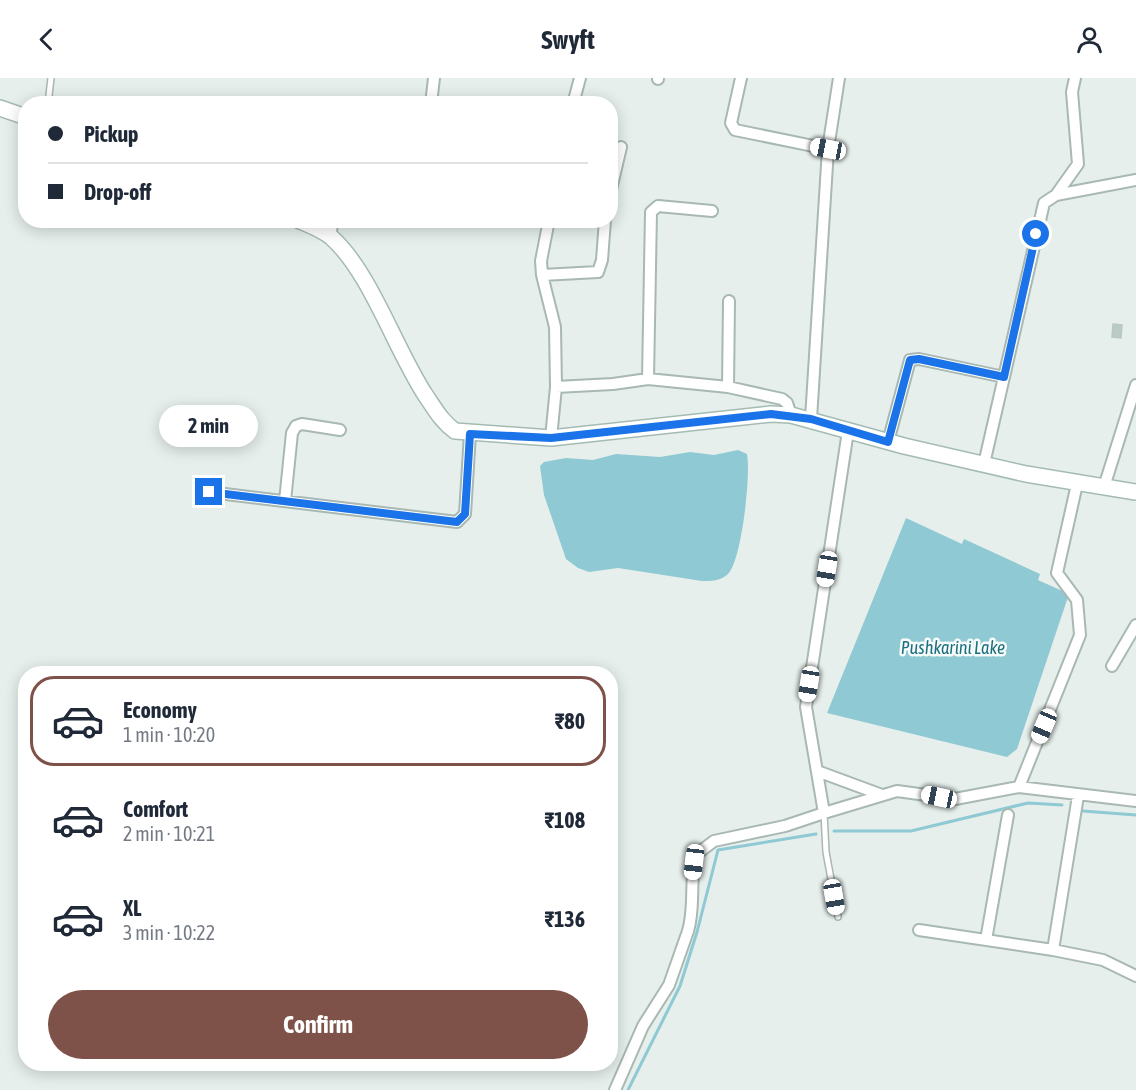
<!DOCTYPE html>
<html lang="en">
<head>
<meta charset="utf-8">
<style>
	body { margin:0; font-family:"Asap Condensed",sans-serif; background:#f2f2f3; color:#1f2937; height:100vh; display:flex; flex-direction:column; font-size:22px; white-space:nowrap }
	* { box-sizing:border-box; margin:0 }
	p { font-size:20px; color:#747a83 }
	.icon { flex:none; width:33px; height:33px; fill:none; stroke:currentColor; stroke-width:2; stroke-linecap:round; stroke-linejoin:round }
	.map { position:relative; flex:1; overflow:hidden }
	.panel { position:absolute; left:18px; top:588px; width:600px; height:405px; display:flex; flex-direction:column; background:#fff; border-radius:24px; box-shadow:0 3px 15px #0003 }
	.panel>* { flex:none }
	.guide { position:absolute; left:18px; top:18px; width:600px; height:132px; border-radius:24px; box-shadow:0 3px 15px #0003; display:grid; align-content:center; height:132px; padding:0 30px; background:#fff }
	.end { position:absolute; width:27px; height:27px; margin:-14px; border:8px solid #1a73e8; background:#fff; box-shadow:0 0 0 3px #fff }
	.from { border-radius:50% }
	.bubble { position:absolute; height:42px; border-radius:21px; background:#fff; box-shadow:0 3px 15px #0003; font-size:20px; font-weight:700; line-height:42px; text-align:center }
	.car { position:absolute; width:18px; height:36px; margin:-18px -9px; border-radius:8px; box-shadow:0 0 4px 2px #0007; background:linear-gradient(#fff 24%,#345 0 40%,#fff 0 76%,#345 0 86%,#fff 0) }
	.guide b { display:flex; align-items:center; gap:21px; height:57px; font-size:22px }
	.guide b+b { border-top:2px solid #e0e1e3 }
	.guide i { width:15px; height:15px; background:#1f2937 }
	ul { padding:10px 0 0; list-style:none }
	li { display:flex; align-items:center; gap:18px; height:90px; margin:0 12px 9px; padding:0 18px; border:3px solid transparent; border-radius:24px }
	li div { flex:1 }
	li b { display:block; font-size:22px }
	li em { font-style:normal; font-weight:700 }
	li.current { border-color:#7f5249 }
	li>.icon { width:54px; height:54px; stroke-width:1.5 }
	.action { display:flex; gap:12px; margin-top:auto; padding:12px 30px }
	.action a { flex:1; height:69px; border-radius:36px; background:#7f5249; color:#fff; font-size:24px; font-weight:700; line-height:69px; text-align:center }
	header { display:flex; justify-content:space-between; align-items:center; height:78px; padding:0 30px; background:#fff; font-size:27px; font-weight:700 }
	.map>svg:first-child { display:block }
	.water { fill:#8ec9d4 }
	.lines { fill:none; stroke-linecap:round; stroke-linejoin:round }
	.stream { stroke:#8ec9d4; stroke-width:3 }
	.building { fill:#bbcac4; stroke:#b8c9c2; stroke-width:1.5 }
	.lane-casing { stroke:#a8b8b2; stroke-width:8 }
	.street-casing { stroke:#a8b8b2; stroke-width:14 }
	.secondary-casing { stroke:#a4bbb3; stroke-width:18 }
	.lane { stroke:#fff; stroke-width:5 }
	.street { stroke:#fff; stroke-width:10 }
	.secondary { stroke:#fff; stroke-width:15 }
	.route { stroke:#1a73e8; stroke-width:8 }
	.labels { text-anchor:middle; stroke-width:5; stroke-linejoin:round; paint-order:stroke }
	.water-label { font-size:18px; font-style:italic; fill:#1c6f80; stroke:#f7fbf9 }
</style>
</head>
<body>
<header><svg class="icon" aria-label="back" viewBox="0 0 24 24"><path d="M15 5l-7 7 7 7"/></svg>Swyft<svg class="icon" aria-label="person" viewBox="0 0 24 24"><circle cx="12" cy="8" r="4"/><path d="M4 21q1-7 8-7t8 7"/></svg></header>
<div class="map">
<svg width="1136" height="1012" viewBox="0 0 1136 1012">
	<rect width="100%" height="100%" fill="#e6efeb"/>
	<path class="water" d="M738 372 747 376C751 395 742 482 728 496 721 503 711 503 702 503L618 490 589 494 578 490 566 481 544 417 540 388 544 384 566 380 593 382 616 376 660 379 690 374 714 377Z
		M906 440 962 466 964 461 1040 496 1038 502 1069 516 1017 671 1007 679 827 635Z"/>
	<g class="lines">
		<path class="stream" d="M1083 733 1136 737
			M834 753H911L1028 725 1062 727
			M628 1012 680 908 697 854 718 772 816 756"/>
	</g>
	<path class="building" d="M1113 246 1122 247 1121 260 1112 259Z"/>
	<g class="lines">
		<g class="lane-casing">
			<path id="lane" d="M48 26 51 0
				M824 735 826 774 838 839"/>
		</g>
		<g class="street-casing">
			<path id="street" d="M741 0 731 45 735 52 828 71
				M658 1V0
				M431 26 434 0
				M573 26 580 0
				M610 116 621 69
				M1056 117 1078 86 1072 14 1075 0
				M549 142 541 183 542 197 555 249 556 309 551 360
				M330 158 333 142
				M542 197 598 194 602 182 605 142
				M729 223 728 309 782 321 787 325 791 337
				M648 301 651 134 658 128 712 133
				M556 309 613 306 648 301 728 309
				M811 341 828 71 839 0
				M848 353 806 629 824 735 897 713 955 721 1019 709 1136 723
				M888 364 910 282 919 281 1004 299
				M984 386 1044 125 1056 117 1136 102
				M1104 409 1136 307
				M209 414 457 444 465 436 470 356
				M285 423 292 355 296 348 302 346 340 352
				M1112 588 1136 547
				M817 693 882 717
				M1019 709 1080 557 1077 522 1057 495 1077 406
				M1078 718 1053 872 1103 882 1136 898
				M919 852 1053 872
				M986 862 1008 737
				M615 1012 643 948 669 907 688 853C696 827 688 800 698 775L714 763 785 748 824 735"/>
		</g>
		<g class="secondary-casing">
			<path id="secondary" d="M0 30 26 39
				M298 142C309 147 321 151 331 159 370 193 396 273 426 318 435 331 442 344 455 353L551 360 771 336 791 337 904 368 1026 396 1136 414"/>
		</g>
		<use href="#lane" class="lane"/>
		<use href="#street" class="street"/>
		<use href="#secondary" class="secondary"/>
	</g>
	<g class="lines">
		<path class="route" d="M209 414 457 444 465 436 470 356 551 360 771 336 811 341 888 364 910 282 919 281 1004 299 1036 156"/>
	</g>
	<g class="labels">
		<g class="water-label">
			<text x="953" y="576">Pushkarini Lake</text>
		</g>
	</g>
</svg>
<i class="end from" style="left:1036px;top:156px"></i>
<i class="end" style="left:209px;top:414px"></i>
<div class="bubble" style="left:159px;top:327px;width:99px">2 min</div>
<i class="car" style="left:828px;top:71px;rotate:281deg"></i>
<i class="car" style="left:827px;top:491px;rotate:189deg"></i>
<i class="car" style="left:809px;top:606px;rotate:189deg"></i>
<i class="car" style="left:1044px;top:648px;rotate:203deg"></i>
<i class="car" style="left:939px;top:719px;rotate:282deg"></i>
<i class="car" style="left:694px;top:784px;rotate:187deg"></i>
<i class="car" style="left:834px;top:819px;rotate:170deg"></i>
<div class="guide">
<b><i class="from"></i>Pickup</b>
<b><i></i>Drop-off</b>
</div>
<section class="panel">
<ul>
<li class="current"><svg class="icon" aria-label="car" viewBox="0 0 24 24"><path d="M5 17H2v-5l4-1 3-4h7l3 4 3 1v5h-3M9 17h6M6 11h13"/><circle cx="7" cy="17" r="2"/><circle cx="17" cy="17" r="2"/></svg><div><b>Economy</b><p>1 min · 10:20</p></div><em>₹80</em></li>
<li><svg class="icon" aria-label="car" viewBox="0 0 24 24"><path d="M5 17H2v-5l4-1 3-4h7l3 4 3 1v5h-3M9 17h6M6 11h13"/><circle cx="7" cy="17" r="2"/><circle cx="17" cy="17" r="2"/></svg><div><b>Comfort</b><p>2 min · 10:21</p></div><em>₹108</em></li>
<li><svg class="icon" aria-label="car" viewBox="0 0 24 24"><path d="M5 17H2v-5l4-1 3-4h7l3 4 3 1v5h-3M9 17h6M6 11h13"/><circle cx="7" cy="17" r="2"/><circle cx="17" cy="17" r="2"/></svg><div><b>XL</b><p>3 min · 10:22</p></div><em>₹136</em></li>
</ul>
<div class="action"><a>Confirm</a></div>
</section>
</div>
</body>
</html>
